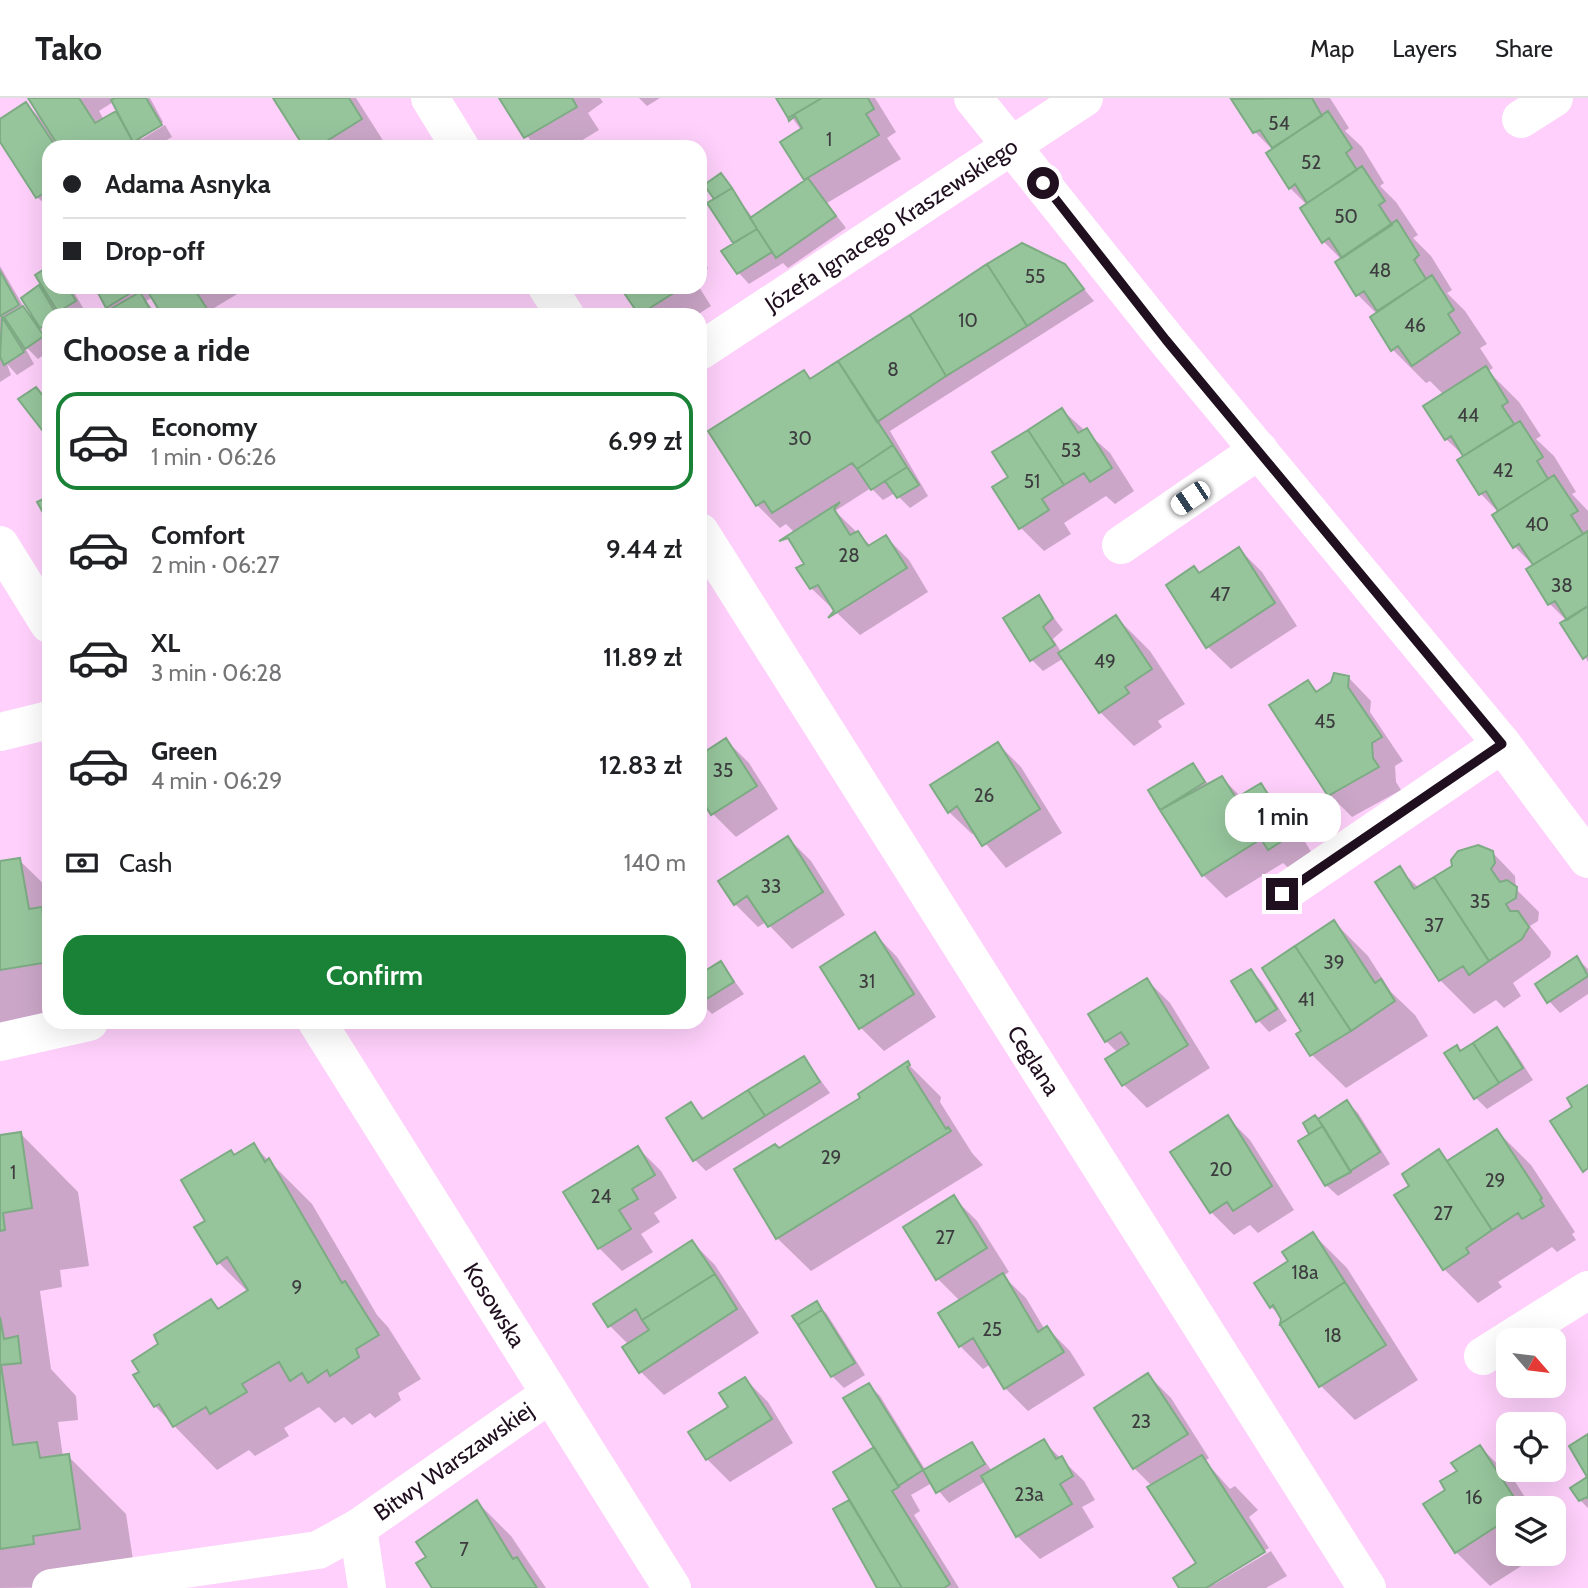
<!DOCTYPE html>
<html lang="en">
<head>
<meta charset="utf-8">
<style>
	body { margin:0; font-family:Cabin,sans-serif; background:#f2f2f2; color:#202124; height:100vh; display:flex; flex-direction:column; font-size:26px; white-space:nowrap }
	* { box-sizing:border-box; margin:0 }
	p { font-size:23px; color:#757577 }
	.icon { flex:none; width:38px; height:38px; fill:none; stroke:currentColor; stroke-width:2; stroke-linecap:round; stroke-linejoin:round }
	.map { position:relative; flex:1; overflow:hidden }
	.drawer { position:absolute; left:42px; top:210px; width:665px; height:721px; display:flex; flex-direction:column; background:#fff; border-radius:21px; box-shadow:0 7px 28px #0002 }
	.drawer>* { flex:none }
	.guide { position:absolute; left:42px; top:42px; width:665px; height:154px; border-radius:21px; box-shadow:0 7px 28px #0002; display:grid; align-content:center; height:154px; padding:0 21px; background:#fff }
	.needle { width:46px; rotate:118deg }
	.controls { position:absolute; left:1496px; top:1230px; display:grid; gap:14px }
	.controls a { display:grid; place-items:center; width:70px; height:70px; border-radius:14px; background:#fff; box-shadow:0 7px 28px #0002; font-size:35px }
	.end { position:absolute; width:32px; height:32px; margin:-16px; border:9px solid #1f0f1f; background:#fff; box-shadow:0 0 0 4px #fff }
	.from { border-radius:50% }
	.bubble { position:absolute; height:49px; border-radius:21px; background:#fff; box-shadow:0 7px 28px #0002; font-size:23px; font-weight:600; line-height:49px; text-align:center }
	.car { position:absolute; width:21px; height:42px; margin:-21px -10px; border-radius:9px; box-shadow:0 0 5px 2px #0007; background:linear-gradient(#fff 24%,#345 0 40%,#fff 0 76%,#345 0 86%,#fff 0) }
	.guide b { display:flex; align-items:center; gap:24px; height:66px; font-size:26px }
	.guide b+b { border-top:2px solid #e0e0e0 }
	.guide i { width:18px; height:18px; background:#202124 }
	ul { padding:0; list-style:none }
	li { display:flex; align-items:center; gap:21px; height:98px; margin:0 14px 10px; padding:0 7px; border:4px solid transparent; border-radius:21px }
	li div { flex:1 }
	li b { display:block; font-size:26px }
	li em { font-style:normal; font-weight:600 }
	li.on { border-color:#198237 }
	li>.icon { width:63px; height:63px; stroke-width:1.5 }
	h2 { padding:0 21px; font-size:32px; line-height:84px }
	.pay { display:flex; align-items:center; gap:18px; height:77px; padding:0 21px; font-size:26px }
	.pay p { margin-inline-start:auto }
	.button { display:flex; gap:14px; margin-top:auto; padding:14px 21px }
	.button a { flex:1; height:80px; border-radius:21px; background:#198237; color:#fff; font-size:28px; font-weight:600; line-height:80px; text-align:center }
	header { display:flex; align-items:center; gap:42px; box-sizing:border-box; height:98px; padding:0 35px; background:#fff; border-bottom:2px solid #e0e0e0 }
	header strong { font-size:33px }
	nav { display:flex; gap:38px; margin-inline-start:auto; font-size:24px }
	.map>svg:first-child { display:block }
	.shadow { fill:#0003; fill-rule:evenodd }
	.building { fill:#96c59c; stroke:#7dab83; stroke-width:2 }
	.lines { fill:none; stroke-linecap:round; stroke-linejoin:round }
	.minor { stroke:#fff; stroke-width:38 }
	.route { stroke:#1f0f1f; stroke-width:9 }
	.labels { text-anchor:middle; stroke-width:5; stroke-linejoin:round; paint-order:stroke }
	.number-label { font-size:19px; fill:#3d3c3e }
	.street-label { font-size:23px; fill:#1f0f1f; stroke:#fae8f9 }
</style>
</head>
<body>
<header>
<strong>Tako</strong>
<nav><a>Map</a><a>Layers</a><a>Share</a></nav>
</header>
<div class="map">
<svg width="1588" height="1490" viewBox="0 0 1588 1490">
	<rect width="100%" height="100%" fill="#fed0fb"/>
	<path class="shadow" d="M30 0H150L163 24 139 38 142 41 165 27 172 39 155 49H49V110L37 99 0 41V23L26 6 43 23ZM113 4 121 20 116 15 104 22 99 13Z
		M275 0H356L384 44 377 49H306Z
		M501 0H600L603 4 588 15 599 32 571 49H535Z
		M639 0H660L647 8Z
		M778 0H875L896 34 887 40 901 61 827 105 846 130 788 170 783 165 749 186 738 174 736 145 710 106 717 101 721 78 753 120 806 82 783 45 801 32Z
		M1235 0H1330L1349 30 1345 33 1362 49 1384 85 1380 88 1396 104 1418 137 1413 140 1431 158 1452 192 1447 195 1465 213 1487 246 1480 250 1493 270 1488 273 1519 304 1541 338 1536 341 1554 358 1576 394 1572 396 1588 413V564L1567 523 1550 506 1534 468 1515 449 1494 417 1499 415 1481 396 1460 363 1465 359 1446 341 1444 297 1430 283 1426 285 1393 252 1377 216 1358 197 1342 162 1324 144 1307 107 1290 90 1273 52 1255 34Z
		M700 158 708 170 700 175Z
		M1064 167 1094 203 890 333 928 398 910 410 895 395 883 402 871 390 835 413 871 448 886 439 909 462 928 494 860 537 811 490 807 466 795 435 786 426 780 430 757 407 803 274 811 282Z
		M0 168 26 213 36 223 39 189 50 200 38 177 49 170V189H71L86 215 63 217 60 213V217H49V237L40 231 49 243V253L38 261 23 246 34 266 17 277 7 266 11 277 0 284Z
		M103 189H242L244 192 214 210 218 217H164L153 199 146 203 157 217H114L107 209Z
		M622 189H699L711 208 697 217H639Z
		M49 282V296L42 287Z
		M21 302 49 305V337L44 331Z
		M1062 312 1110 355 1134 393 1115 406 1106 398 1064 425 1071 436 1044 453 1021 430 995 390 1011 380Z
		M1239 451 1262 474 1297 528 1231 571 1208 549 1200 477Z
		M1039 500 1063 532 1053 541 1062 555 1116 519 1150 553 1185 606 1158 623 1162 629 1134 648 1100 614 1064 560 1043 573 1032 562 1005 521Z
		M1348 579 1371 603 1370 614 1403 663 1395 668 1396 684 1401 692 1352 719 1329 696 1308 584 1319 595Z
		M726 642 749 665 778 711 736 739 713 716 700 696V659Z
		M998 646 1021 669 1062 735 1006 770 976 734 972 736 949 714Z
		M1193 668 1209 687 1222 680 1241 699 1261 687 1284 710 1315 760 1293 774 1283 765 1226 800 1203 777 1161 711Z
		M788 740 811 763 845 817 792 851 766 824 758 829 735 806Z
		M1492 754 1515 778 1516 791 1539 814 1538 823 1530 828 1551 854 1550 859 1513 885 1521 898 1504 910 1496 902 1474 916 1440 882 1399 771 1419 790Z
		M19 762 49 791V924L0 951V765Z
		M1334 824 1368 858 1391 894 1415 917 1428 938 1346 990 1312 957 1304 934Z
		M875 836 897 859 936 919 884 953 861 930Z
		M1577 860 1588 871V896L1560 915 1549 903Z
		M721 865 744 896 712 916 700 904V878Z
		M1251 873 1262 884 1287 923 1269 934 1258 922Z
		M1147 882 1170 905 1210 970 1147 1010 1124 987 1118 955 1106 943Z
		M1497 932 1508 943 1533 982 1487 1011 1476 1000 1461 955Z
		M804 960 830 995 706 1073 695 1062 668 1021 691 1006 705 1021Z
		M908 966 941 999 940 1004 972 1055 983 1067 811 1173 777 1140 779 1052 863 1000Z
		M1347 1004 1358 1015 1390 1066 1338 1098 1326 1087 1312 1037 1305 1026 1318 1022Z
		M1227 1019 1250 1042 1294 1112 1258 1135 1250 1127 1234 1137 1211 1114Z
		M1497 1033 1531 1067 1575 1134 1572 1136 1576 1142 1557 1154 1552 1149 1498 1184 1502 1189 1478 1205 1444 1171 1412 1088 1439 1054 1450 1064Z
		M21 1036 78 1094 89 1168 60 1172 62 1189 40 1193 51 1271 76 1298 78 1322 58 1324 63 1359 68 1358 126 1416 137 1488 0 1490V1039Z
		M253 1047 312 1106 377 1217 388 1229 421 1281 398 1295 401 1302 375 1320 370 1315 352 1327 344 1319 335 1325 319 1309 284 1330 289 1338 255 1358 249 1352 217 1372 155 1308 141 1275 161 1247 211 1203 220 1212 248 1194 219 1165 207 1124 235 1058Z
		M638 1050 661 1073 677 1100 654 1115 660 1124 641 1136 653 1154 622 1173 599 1150Z
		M954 1100 977 1123 1009 1174 1003 1178 1026 1200 1045 1232 1047 1230 1070 1253 1085 1277 1028 1313 1005 1290 991 1266 983 1271 960 1248V1203L938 1181Z
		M1313 1136 1347 1170 1418 1282 1355 1322 1321 1288 1283 1220 1271 1209 1290 1164Z
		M692 1144 715 1167 759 1235 664 1297 641 1274 625 1250 629 1247 610 1228 596 1206Z
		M816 1205 827 1216 865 1277 844 1290 832 1278 795 1219Z
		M1148 1277 1171 1300 1209 1360 1205 1363 1230 1391 1235 1388 1258 1412 1249 1419 1269 1450 1215 1482V1486L1271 1453 1287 1478 1266 1490H1181L1199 1465 1152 1388 1134 1370 1096 1310Z
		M745 1281 768 1304 793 1345 730 1384 707 1361Z
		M869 1287 880 1298 926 1373 972 1346 992 1373 1043 1343 1084 1383 1095 1402 1082 1409 1094 1429 1040 1461 1017 1438 986 1383 949 1405 932 1385 911 1397 920 1413 914 1417 959 1490H879L835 1412 851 1402 879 1357Z
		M1480 1349 1514 1382 1532 1410H1508V1456H1540L1490 1488 1456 1454 1448 1392Z
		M1588 1381V1410L1580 1402Z
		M477 1404 511 1438 546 1490H434L428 1460Z"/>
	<path class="building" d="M28 0H79L95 25 116 13 133 44 125 49H59Z
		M115 0H146L162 27 133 44 111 2Z
		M273 0H349L362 21 317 49H304Z
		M499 0H572L577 9 524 40Z
		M776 0H822L788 20Z
		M822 0H868L874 11 866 16 879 37 804 82 780 44 802 30 795 18 789 23 788 20Z
		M1312 0 1322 18 1272 50 1260 32 1253 35 1231 1Z
		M26 4 56 49H49V92L36 100 0 44V21Z
		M1328 13 1352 50 1346 55 1357 72 1307 105 1295 86 1289 91 1266 55Z
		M1362 68 1385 103 1379 107 1392 127 1342 160 1329 140 1322 145 1300 110Z
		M721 75 732 90 714 101 704 87Z
		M808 80 836 118 776 160 750 120Z
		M732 90 757 131 733 145 707 105Z
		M1397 122 1419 157 1414 162 1426 181 1377 213 1364 193 1356 198 1335 164Z
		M757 131 772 154 737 176 721 153Z
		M1022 145 1065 166 1084 191 1027 228 987 166Z
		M987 166 1027 228 946 278 910 217Z
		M49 168V189H68L76 203 58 214 35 177Z
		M0 173 19 207 0 218Z
		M1432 177 1454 212 1448 216 1460 235 1412 268 1398 248 1391 253 1370 219Z
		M39 187 57 217H49V225L40 230 21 200Z
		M99 189H140L106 210 96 191Z
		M145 189H193L211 217H162Z
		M620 189H683L639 217Z
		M140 194 150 211 140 217H112L109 212Z
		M23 208 44 238 25 251 4 219Z
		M910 217 946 278 877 324 838 263Z
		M2 219 24 254 4 267 0 259Z
		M838 263 893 347 857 371 852 365 772 415 764 403 756 408 708 333 804 272 810 281Z
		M1486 268 1508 304 1502 308 1514 326 1463 358 1451 338 1445 342 1423 308Z
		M36 289 49 305V327L42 332 18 301Z
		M1062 310 1078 335 1087 330 1112 370 1090 384 1084 375 1064 387 1028 332Z
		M1520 323 1543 359 1537 363 1548 381 1498 413 1486 393 1479 397 1457 362Z
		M1028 332 1064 387 1042 401 1049 412 1019 431 992 389 1008 379 992 354Z
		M893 347 907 369 871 392 857 371Z
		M907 369 919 387 897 400 885 383Z
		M1554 377 1578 413 1571 417 1583 436 1533 467 1519 446 1513 450 1492 417Z
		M49 398V425L37 404Z
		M840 404 834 411 850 437 858 433 868 448 886 437 907 470 828 520 834 513 818 487 810 491 796 470 804 466 788 440 779 443Z
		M1588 433V508L1567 522 1555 503 1548 507 1526 471Z
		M1239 449 1275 505 1206 550 1166 487 1194 468 1199 475Z
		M1039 497 1053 520 1043 529 1055 547 1030 563 1003 520Z
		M1588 508V557L1583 561 1560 525Z
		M1116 517 1152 571 1125 589 1129 595 1099 615 1058 555Z
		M1334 575 1349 578 1348 589 1382 639 1372 645 1373 660 1379 669 1328 698 1269 607 1308 582 1316 594 1331 584Z
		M726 640 757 688 711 717 700 699V657Z
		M998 644 1040 711 982 748 957 708 948 715 930 687Z
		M1193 665 1205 684 1160 712 1148 692Z
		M1222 678 1236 700 1261 685 1293 736 1268 752 1261 741 1202 778 1160 712Z
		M788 738 823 794 768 829 747 798 734 807 718 783Z
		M1478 747 1493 753 1495 765 1491 771 1500 784 1507 782 1517 789 1516 800 1506 806 1510 813H1518L1529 829 1522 841 1489 863 1434 779 1452 768 1451 762 1458 753Z
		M20 760 29 811 42 809 49 864 0 872V763Z
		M1400 768 1414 791 1434 779 1489 863 1469 877 1463 868 1439 883 1375 784Z
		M1334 822 1375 885 1381 881 1395 903 1351 933 1295 848Z
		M875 834 914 896 859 931 820 869Z
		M1295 848 1351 933 1310 958 1296 936 1301 933 1262 870Z
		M1577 858 1588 878 1547 905 1535 886Z
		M721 863 734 884 700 905V876Z
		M1251 871 1277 911 1256 924 1231 883Z
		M1147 880 1188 947 1122 988 1105 961 1129 946 1121 934 1105 944 1088 916Z
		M1497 929 1523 970 1499 985 1473 945Z
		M1473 945 1499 985 1474 1001 1444 955 1457 947 1460 953Z
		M804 958 820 984 765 1018 748 992Z
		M908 963 910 967 907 969 946 1031 948 1029 951 1033 776 1141 734 1071 775 1046 779 1050 860 1000 858 996Z
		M1588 987V1070L1583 1074 1550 1023 1572 1009 1567 1000Z
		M748 992 765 1018 693 1063 666 1020 691 1004 702 1021Z
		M1347 1002 1380 1054 1350 1073 1318 1021Z
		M1228 1017 1272 1088 1233 1113 1227 1104 1210 1115 1170 1054Z
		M1315 1017 1323 1028 1309 1036 1303 1025Z
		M1323 1028 1351 1074 1325 1088 1298 1043Z
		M1497 1031 1542 1100 1540 1102 1544 1108 1522 1121 1518 1115 1492 1132 1447 1063Z
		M21 1034 32 1110 3 1115 5 1132 0 1133V1037Z
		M254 1045 265 1064 269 1060 342 1185 345 1183 379 1237 356 1251 359 1259 330 1278 327 1272 308 1285 302 1275 290 1283 279 1264 242 1286 247 1294 210 1316 206 1309 173 1329 159 1306 154 1309 133 1277 139 1274 132 1263 158 1246 154 1237 211 1201 218 1211 248 1192 227 1159 217 1166 194 1129 205 1123 181 1082 231 1052 234 1057Z
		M638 1048 655 1077 632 1091 638 1101 619 1112 631 1131 598 1151 563 1094Z
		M1439 1051 1492 1132 1466 1150 1469 1155 1443 1172 1394 1097 1409 1088 1402 1076Z
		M954 1097 987 1150 936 1182 903 1129Z
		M1313 1134 1345 1184 1280 1226 1281 1221 1273 1207 1270 1210 1254 1185 1288 1163 1282 1154Z
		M692 1142 715 1176 642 1222 636 1211 608 1229 593 1206Z
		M1003 1175 1038 1234 1047 1228 1064 1254 1004 1291 973 1240 959 1249 938 1215Z
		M715 1176 737 1211 639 1275 622 1249 649 1232 642 1222Z
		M1345 1184 1386 1247 1319 1289 1280 1226Z
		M817 1203 822 1212 798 1227 792 1218Z
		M822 1212 855 1265 831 1279 798 1227Z
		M0 1219 4 1241 18 1238 21 1265 1 1267 13 1347 37 1344 40 1360 69 1356 80 1431 33 1438 34 1446 0 1451Z
		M1148 1275 1188 1336 1133 1371 1094 1310Z
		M745 1279 772 1321 706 1362 688 1334 728 1309 719 1295Z
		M869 1285 923 1372 898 1388 843 1300Z
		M1588 1336V1401L1587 1399 1579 1403 1570 1390 1587 1379 1569 1348Z
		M1044 1341 1056 1361 1062 1358 1073 1378 1060 1386 1072 1406 1016 1439 981 1378Z
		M972 1344 985 1366 936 1395 923 1372Z
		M1480 1347 1521 1410H1508V1421L1455 1455 1423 1406 1445 1392 1440 1383 1457 1373 1451 1365Z
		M874 1349 899 1389 892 1393 950 1486 944 1490H902L833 1374Z
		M1202 1357 1265 1454 1206 1490H1179L1173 1480 1196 1465 1147 1389Z
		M477 1402 513 1461 517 1459 537 1490H432L416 1465 426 1459 416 1444Z
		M849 1402 902 1490H877L833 1411Z"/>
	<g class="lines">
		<g class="minor">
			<path d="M430 0 460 49"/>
			<path d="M973 0 1166 241 1502 646 1588 761"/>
			<path d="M1521 21 1554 0"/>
			<path d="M547 189 565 217"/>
			<path id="s1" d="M700 253 1084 0"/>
			<path id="s2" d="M700 434 1367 1490"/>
			<path d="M0 447 49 526"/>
			<path d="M1121 447 1259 352"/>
			<path d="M0 634 49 622"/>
			<path d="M1282 796 1502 646"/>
			<path id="s3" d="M317 924 672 1490"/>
			<path d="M0 944 89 924"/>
			<path d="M1483 1258 1588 1192"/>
			<path d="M358 1430 367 1490"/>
			<path id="s4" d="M51 1490 318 1452 358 1430 550 1296"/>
		</g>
	</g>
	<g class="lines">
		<path class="route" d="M1043 85 1166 242 1502 646 1282 796"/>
	</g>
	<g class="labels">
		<g class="number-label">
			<text x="1279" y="32">54</text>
			<text x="829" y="48">1</text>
			<text x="1311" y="71">52</text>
			<text x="1346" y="125">50</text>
			<text x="1380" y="179">48</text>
			<text x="1035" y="185">55</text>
			<text x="968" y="229">10</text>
			<text x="1415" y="234">46</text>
			<text x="893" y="278">8</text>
			<text x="1468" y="324">44</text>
			<text x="800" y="347">30</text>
			<text x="1071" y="359">53</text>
			<text x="1503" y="379">42</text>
			<text x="1032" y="390">51</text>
			<text x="1537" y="433">40</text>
			<text x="849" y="464">28</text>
			<text x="1562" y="494">38</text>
			<text x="1220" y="503">47</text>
			<text x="1105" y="570">49</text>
			<text x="1325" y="630">45</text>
			<text x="723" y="679">35</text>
			<text x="984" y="704">26</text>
			<text x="771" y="795">33</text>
			<text x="1480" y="810">35</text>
			<text x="1434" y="834">37</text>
			<text x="1334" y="871">39</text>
			<text x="867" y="890">31</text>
			<text x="1306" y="908">41</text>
			<text x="831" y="1066">29</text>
			<text x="1221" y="1078">20</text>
			<text x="13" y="1081">1</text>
			<text x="1495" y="1089">29</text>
			<text x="601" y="1105">24</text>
			<text x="1443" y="1122">27</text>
			<text x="945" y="1146">27</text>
			<text x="1305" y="1181">18a</text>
			<text x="297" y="1196">9</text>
			<text x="992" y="1238">25</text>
			<text x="1333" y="1244">18</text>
			<text x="1141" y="1330">23</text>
			<text x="1029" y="1403">23a</text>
			<text x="1474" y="1406">16</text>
			<text x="464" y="1458">7</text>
		</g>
		<g class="street-label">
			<text dy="8" stroke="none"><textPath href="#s1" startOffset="229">Józefa Ignacego Kraszewskiego</textPath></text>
			<text dy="8" stroke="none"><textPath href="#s2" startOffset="625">Ceglana</textPath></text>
			<text dy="8" stroke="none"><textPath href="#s3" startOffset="334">Kosowska</textPath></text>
			<text dy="8" stroke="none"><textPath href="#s4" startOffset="432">Bitwy Warszawskiej</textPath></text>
		</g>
	</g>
</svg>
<div class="controls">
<a><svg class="needle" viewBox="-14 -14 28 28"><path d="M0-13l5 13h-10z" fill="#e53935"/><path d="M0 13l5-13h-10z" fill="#757577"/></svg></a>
<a><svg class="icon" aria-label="locate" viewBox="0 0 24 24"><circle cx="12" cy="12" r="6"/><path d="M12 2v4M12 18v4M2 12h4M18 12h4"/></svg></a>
<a><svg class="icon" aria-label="layers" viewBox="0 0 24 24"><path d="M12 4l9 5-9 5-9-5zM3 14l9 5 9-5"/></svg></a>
</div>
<i class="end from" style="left:1043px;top:85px"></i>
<i class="end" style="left:1282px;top:796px"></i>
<div class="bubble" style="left:1225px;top:695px;width:116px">1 min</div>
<i class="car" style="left:1190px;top:400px;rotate:236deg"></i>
<div class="guide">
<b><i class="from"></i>Adama Asnyka</b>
<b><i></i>Drop-off</b>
</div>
<section class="drawer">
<h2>Choose a ride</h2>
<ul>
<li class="on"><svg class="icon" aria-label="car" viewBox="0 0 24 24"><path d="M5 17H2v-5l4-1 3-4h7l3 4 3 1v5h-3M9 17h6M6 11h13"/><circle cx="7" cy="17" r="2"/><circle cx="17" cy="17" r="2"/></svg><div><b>Economy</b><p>1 min · 06:26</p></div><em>6.99 zł</em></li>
<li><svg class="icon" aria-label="car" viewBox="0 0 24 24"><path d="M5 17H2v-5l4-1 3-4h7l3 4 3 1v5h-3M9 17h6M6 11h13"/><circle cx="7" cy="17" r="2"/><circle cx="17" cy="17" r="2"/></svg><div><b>Comfort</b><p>2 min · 06:27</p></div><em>9.44 zł</em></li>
<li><svg class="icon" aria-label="car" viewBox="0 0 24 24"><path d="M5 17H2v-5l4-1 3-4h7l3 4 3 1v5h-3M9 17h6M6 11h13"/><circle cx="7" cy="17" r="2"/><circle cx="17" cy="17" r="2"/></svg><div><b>XL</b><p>3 min · 06:28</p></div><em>11.89 zł</em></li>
<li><svg class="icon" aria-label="car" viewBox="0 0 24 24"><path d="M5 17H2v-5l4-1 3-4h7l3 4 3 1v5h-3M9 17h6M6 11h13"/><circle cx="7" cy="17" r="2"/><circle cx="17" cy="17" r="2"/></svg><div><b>Green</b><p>4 min · 06:29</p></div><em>12.83 zł</em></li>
</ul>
<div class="pay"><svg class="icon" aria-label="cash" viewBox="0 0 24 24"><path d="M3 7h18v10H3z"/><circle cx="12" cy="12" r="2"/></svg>Cash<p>140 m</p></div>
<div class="button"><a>Confirm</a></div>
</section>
</div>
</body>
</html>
